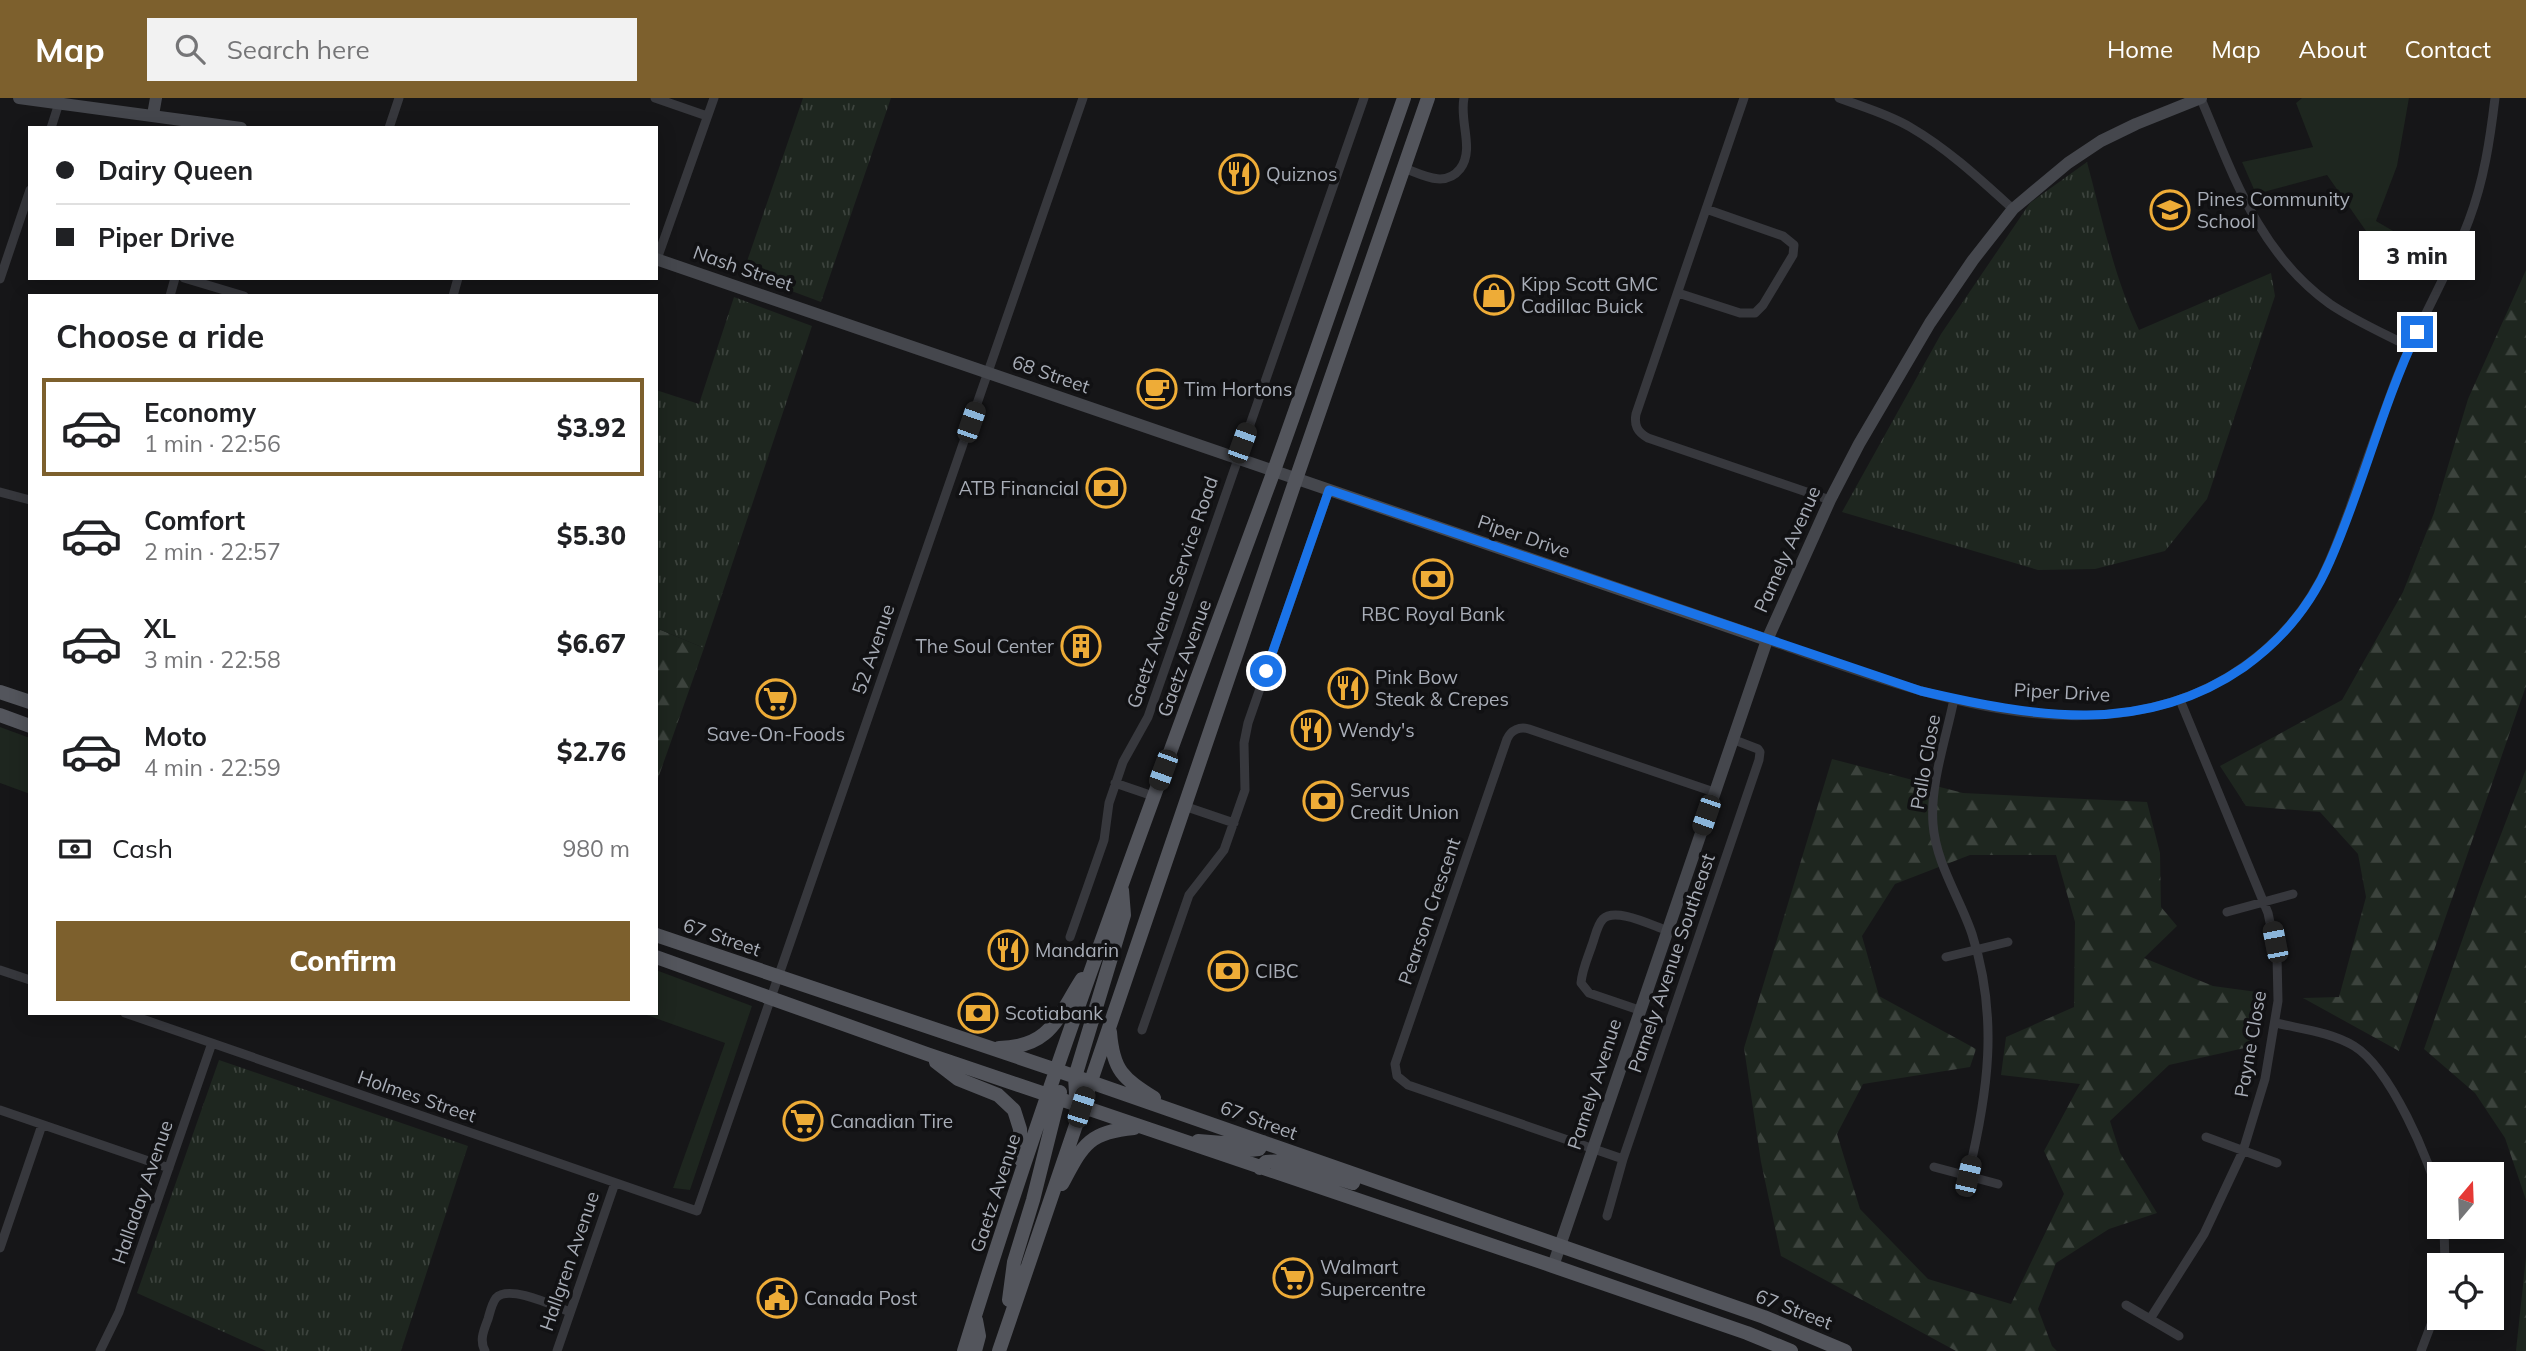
<!DOCTYPE html>
<html lang="en">
<head>
<meta charset="utf-8">
<style>
	body { margin:0; font-family:Mulish,sans-serif; background:#f2f2f2; color:#202124; height:100vh; display:flex; flex-direction:column; font-size:26px; white-space:nowrap }
	* { box-sizing:border-box; margin:0 }
	p { font-size:23px; color:#757577 }
	.icon { flex:none; width:38px; height:38px; fill:none; stroke:currentColor; stroke-width:2; stroke-linecap:round; stroke-linejoin:round }
	.map { position:relative; flex:1; overflow:hidden }
	.details { position:absolute; left:28px; top:196px; width:630px; height:721px; display:flex; flex-direction:column; background:#fff; border-radius:0px; box-shadow:0 4px 18px #0003 }
	.details>* { flex:none }
	.hud { position:absolute; left:28px; top:28px; width:630px; height:154px; border-radius:0px; box-shadow:0 4px 18px #0003; display:grid; align-content:center; height:154px; padding:0 28px; background:#fff }
	.needle { width:46px; rotate:19deg }
	.fabs { position:absolute; left:2427px; top:1064px; display:grid; gap:14px }
	.fabs a { display:grid; place-items:center; width:77px; height:77px; border-radius:0px; background:#fff; box-shadow:0 4px 18px #0003; font-size:35px }
	.end { position:absolute; width:32px; height:32px; margin:-16px; border:9px solid #1a73e8; background:#fff; box-shadow:0 0 0 4px #fff }
	.from { border-radius:50% }
	.bubble { position:absolute; height:49px; border-radius:0px; background:#fff; box-shadow:0 4px 18px #0003; font-size:23px; font-weight:800; line-height:49px; text-align:center }
	.car { position:absolute; width:21px; height:42px; margin:-21px -10px; border-radius:9px; box-shadow:0 0 5px 2px #0007; background:linear-gradient(#222 24%,#8ab4d8 0 40%,#222 0 76%,#8ab4d8 0 86%,#222 0) }
	.hud b { display:flex; align-items:center; gap:24px; height:66px; font-size:26px }
	.hud b+b { border-top:2px solid #e0e0e0 }
	.hud i { width:18px; height:18px; background:#202124 }
	ul { padding:0; list-style:none }
	li { display:flex; align-items:center; gap:21px; height:98px; margin:0 14px 10px; padding:0 14px; border:4px solid transparent; border-radius:0px }
	li div { flex:1 }
	li b { display:block; font-size:26px }
	li em { font-style:normal; font-weight:800 }
	li.on { border-color:#7d602d }
	li>.icon { width:63px; height:63px; stroke-width:1.5 }
	h2 { padding:0 28px; font-size:32px; line-height:84px }
	.pay { display:flex; align-items:center; gap:18px; height:77px; padding:0 28px; font-size:26px }
	.pay p { margin-inline-start:auto }
	.cta { display:flex; gap:14px; margin-top:auto; padding:14px 28px }
	.cta a { flex:1; height:80px; border-radius:0px; background:#7d602d; color:#fff; font-size:28px; font-weight:800; line-height:80px; text-align:center }
	header { display:flex; align-items:center; gap:42px; box-sizing:border-box; height:98px; padding:0 35px; background:#7d602d; color:#fff }
	header strong { font-size:33px }
	nav { display:flex; gap:38px; margin-inline-start:auto; font-size:24px }
	.search { width:490px; height:63px; background:#f2f2f2; display:flex; align-items:center; gap:18px; box-sizing:border-box; padding:0 24px; border-radius:0px; color:#757577; font-size:26px }
	.map>svg:first-child { display:block }
	.grass { fill:#1e261f }
	.forest { fill:url(#forest-firs); fill-rule:evenodd }
	.park { fill:url(#park-tufts) }
	.lines { fill:none; stroke-linecap:round; stroke-linejoin:round }
	.street { stroke:#37383d; stroke-width:9 }
	.secondary { stroke:#45474d; stroke-width:12 }
	.primary { stroke:#53555c; stroke-width:14 }
	.route { stroke:#1a73e8; stroke-width:9 }
	.labels { text-anchor:middle; stroke-width:7; stroke-linejoin:round; paint-order:stroke }
	.poi-label { font-size:19px; fill:#a8adb7; stroke:#111113; text-anchor:start }
	.street-label { font-size:19px; fill:#a8adb7; stroke:#111113 }
</style>
</head>
<body>
<header>
<strong>Map</strong>
<div class="search"><svg class="icon" aria-label="search" viewBox="0 0 24 24"><circle cx="10" cy="10" r="6"/><path d="M15 15l6 6"/></svg>Search here</div>
<nav><a>Home</a><a>Map</a><a>About</a><a>Contact</a></nav>
</header>
<div class="map">
<svg width="2526" height="1253" viewBox="0 0 2526 1253">
	<defs>
		<pattern id="forest-firs" width="22" height="20" patternUnits="userSpaceOnUse" patternTransform="scale(1.75)"><rect width="22" height="20" fill="#1e261f"/><path d="M5 1l3.5 6h-7zM16 11l3.5 6h-7z" fill="#3c433d"/></pattern>
		<pattern id="park-tufts" width="24" height="20" patternUnits="userSpaceOnUse" patternTransform="scale(1.75)"><rect width="24" height="20" fill="#1e261f"/><path d="M3 7l-1-3M5 7V3M7 7l1-3M15 17l-1-3M17 17v-4M19 17l1-3" fill="none" stroke="#3c433d"/></pattern>
	</defs>
	<rect width="100%" height="100%" fill="#161618"/>
	<path class="grass" d="M2302 0H2409L2397 68 2376 123 2440 160 2435 167 2366 133 2327 77 2256 96 2242 64 2313 49 2296 5Z
		M0 629 30 640V696L0 685Z
		M656 872 752 908 690 1092 673 1090 725 945 641 915H656Z"/>
	<path class="forest" d="M2526 172V588L2399 953 2303 900 2339 899 2366 799 2358 756 2320 714 2246 708 2220 668 2342 602 2403 494 2434 415 2468 301Z
		M656 530 704 550 656 686Z
		M1832 661 1963 695 2147 704 2160 755 2161 809 2177 828 2144 860 2213 888 2257 894 2249 949 2169 967 2110 1023 2120 1055 2157 1115 2109 1131 2056 1165 2038 1211 2052 1248 2057 1253H1956L1781 1158 1761 1064 1744 950ZM1970 757H2056L2075 824 2074 909 2006 939 2001 977 2080 986 2044 1053 2064 1096 2011 1206 1928 1181 1860 1111 1837 1036 1863 986 1970 969 1976 951 1879 898 1862 838 1895 786Z
		M2526 671V1102L2505 1040 2475 995 2424 951 2480 791Z
		M2526 1159V1253H2516Z"/>
	<path class="park" d="M803 0H891L821 204 743 175Z
		M2087 64C2102 120 2114 179 2139 232L2271 175 2275 198 2207 401 2165 453 2095 471 2038 472 1842 414 1941 236 2030 105Z
		M734 199 812 228 704 550 656 530V292L699 306Z
		M219 962 468 1048 401 1253H266L137 1195Z"/>
	<g class="lines">
		<path class="street" d="M655 0 707 18
			M1744 0 1636 316C1634 327 1637 334 1648 340L1830 402
			M1839 0C1863 9 1888 16 1910 29 1948 51 1981 82 2013 111
			M2201 1C2234 79 2259 155 2330 206 2355 223 2383 235 2410 249
			M51 30 59 5
			M389 30 399 0
			M1404 70C1423 77 1445 90 1460 71 1475 52 1459 23 1464 0
			M657 161 714 0
			M184 180 244 198
			M0 181 30 92
			M1678 195 1740 215H1755L1763 207 1793 157 1794 147 1783 138 1706 111
			M170 198 175 180
			M453 198 458 180
			M0 394 30 402
			M1767 542C1910 591 2089 665 2231 577 2266 555 2297 524 2317 488 2331 464 2340 436 2350 410 2364 369 2379 328 2394 287 2415 230 2448 178 2469 122 2484 82 2490 42 2495 0
			M1954 601C1946 641 1930 685 1933 726 1936 766 1960 800 1972 836 1999 920 1988 995 1968 1078
			M1115 685 1153 698
			M1184 708 1234 725
			M2227 814 2293 796
			M1070 839 1104 742 1109 705 1123 664 1148 619 1364 0
			M1946 859 2008 844
			M0 872 30 882
			M1639 912 1589 895 1581 885C1582 872 1588 859 1592 847 1595 839 1597 827 1603 821 1615 809 1651 827 1666 832
			M125 915 697 1113 1083 0
			M2276 925C2301 931 2331 934 2354 948 2390 970 2430 1062 2440 1103
			M1142 932 1189 797 1224 752 1245 692 1244 645 1248 625 1329 392
			M0 1012 169 1070
			M2206 1039 2277 1065
			M1623 1061 1408 987 1397 978 1395 966 1507 641C1511 632 1520 628 1529 631L1714 694
			M1934 1069 1998 1086
			M1607 1118 1623 1061 1759 662 1760 654 1758 651 1732 641
			M2444 1129 2445 1167
			M0 1150 42 1027
			M2126 1207 2179 1238
			M2150 1221 2204 1136 2243 1053 2265 981 2278 903 2277 858 2268 815 2180 602
			M100 1253 119 1214 212 945
			M485 1253C479 1242 484 1232 488 1221 490 1214 492 1205 496 1200 509 1186 554 1208 570 1214
			M557 1253 615 1085
			M2421 1253 2440 1203"/>
		<path class="secondary" d="M19 0 241 30
			M153 17 156 0
			M656 161 1767 542
			M1553 1168 1767 542 1830 402 1859 346 1930 225 1973 162 2013 111 2068 65 2101 43 2136 26 2201 0"/>
		<path class="primary" d="M0 594 30 604
			M0 617 30 628
			M656 837 1056 972 1764 1219 1845 1253
			M656 859 927 956 1553 1168 1747 1235 1791 1253
			M1110 934C1113 973 1123 980 1154 1000
			M999 950C1051 949 1057 920 1082 881
			M936 964 958 981 998 997 1014 1012 1020 1031 1021 1062
			M1081 1009 1076 995 1075 979 1124 817 1122 792
			M1198 1043 1223 1045 1249 1052 1259 1051 1263 1044
			M1260 1070 1266 1064 1281 1063 1353 1085
			M1062 1086C1083 1047 1088 1034 1134 1030
			M1009 1202 1014 1164 1033 1102 1060 994
			M964 1253C1055 958 1165 668 1272 378 1317 253 1360 126 1404 0
			M975 1253 979 1238 976 1222
			M999 1253 1296 381 1428 0"/>
	</g>
	<g class="lines">
		<path class="route" d="M1266 573 1329 392 1921 593C2033 619 2143 639 2244 569 2282 542 2312 505 2330 463 2363 388 2382 308 2417 234"/>
	</g>
	<defs>
		<g id="restaurant-ring" transform="scale(2.0125)"><circle r="9.5" fill="#111113" stroke="#eeac37" stroke-width="1.5"/><path d="M-5-6h1v4h1v-4h1v4h1v-4h1v5L-1.5 .5V6h-2V.5L-5-1ZM5-6V6H3V1.5H1.5Q1.5-4 5-6Z" fill="#eeac37"/></g>
		<g id="school-ring" transform="scale(2.0125)"><circle r="9.5" fill="#111113" stroke="#eeac37" stroke-width="1.5"/><path d="M0-5L7-2L0 1L-7-2ZM-4 1L0 2.5L4 1V4Q0 6-4 4Z" fill="#eeac37"/></g>
		<g id="shop-ring" transform="scale(2.0125)"><circle r="9.5" fill="#111113" stroke="#eeac37" stroke-width="1.5"/><path d="M-5-2.5h2.3a2.7 3.5 0 0 1 5.4 0H5L5.5 6h-11ZM-1.5-2.5h3a1.5 2.3 0 0 0-3 0Z" fill="#eeac37"/></g>
		<g id="cafe-ring" transform="scale(2.0125)"><circle r="9.5" fill="#111113" stroke="#eeac37" stroke-width="1.5"/><path d="M-5.5-4.5H6V0H3Q3 3.5 0 3.5H-2.5Q-5.5 3.5-5.5 0ZM3-3.2v2h1.7v-2ZM-6 4.5H4V6H-6Z" fill="#eeac37"/></g>
		<g id="bank-ring" transform="scale(2.0125)"><circle r="9.5" fill="#111113" stroke="#eeac37" stroke-width="1.5"/><path d="M-6-4H6V4H-6ZM0-2.3a2.3 2.3 0 1 0 0 4.6a2.3 2.3 0 1 0 0-4.6Z" fill="#eeac37"/></g>
		<g id="building-ring" transform="scale(2.0125)"><circle r="9.5" fill="#111113" stroke="#eeac37" stroke-width="1.5"/><path d="M-4-6H4V6H1V3H-1V6H-4ZM-2.5-4.3h1.7v1.8h-1.7ZM.8-4.3h1.7v1.8H.8ZM-2.5-1h1.7V.8h-1.7ZM.8-1h1.7V.8H.8Z" fill="#eeac37"/></g>
		<g id="supermarket-ring" transform="scale(2.0125)"><circle r="9.5" fill="#111113" stroke="#eeac37" stroke-width="1.5"/><path d="M-6-5.5h2.5l.6 2H6L4.5 2H-2.5L-4.4-4H-6ZM-1.5 3.2a1.3 1.3 0 1 0 .1 0ZM3 3.2a1.3 1.3 0 1 0 .1 0Z" fill="#eeac37"/></g>
		<g id="civic-ring" transform="scale(2.0125)"><circle r="9.5" fill="#111113" stroke="#eeac37" stroke-width="1.5"/><path d="M-.6-6.5H3V-4.5H.6V-3L4-1V1h2V6H-6V1h2V-1L-.6-3ZM-1.2 2.5V6h2.4V2.5Z" fill="#eeac37"/></g>
	</defs>
	<g fill-rule="evenodd">
		<use href="#restaurant-ring" x="1239" y="76"/>
		<use href="#school-ring" x="2170" y="112"/>
		<use href="#shop-ring" x="1494" y="197"/>
		<use href="#cafe-ring" x="1157" y="291"/>
		<use href="#bank-ring" x="1106" y="390"/>
		<use href="#bank-ring" x="1433" y="481"/>
		<use href="#building-ring" x="1081" y="548"/>
		<use href="#restaurant-ring" x="1348" y="590"/>
		<use href="#supermarket-ring" x="776" y="601"/>
		<use href="#restaurant-ring" x="1311" y="632"/>
		<use href="#bank-ring" x="1323" y="703"/>
		<use href="#restaurant-ring" x="1008" y="852"/>
		<use href="#bank-ring" x="1228" y="873"/>
		<use href="#bank-ring" x="978" y="915"/>
		<use href="#supermarket-ring" x="803" y="1023"/>
		<use href="#supermarket-ring" x="1293" y="1180"/>
		<use href="#civic-ring" x="777" y="1200"/>
	</g>
	<g class="labels">
		<g class="poi-label">
			<text x="1266" y="83">Quiznos</text>
			<text x="2197" y="108">Pines Community<tspan x="2197" dy="22">School</tspan></text>
			<text x="1521" y="193">Kipp Scott GMC<tspan x="1521" dy="22">Cadillac Buick</tspan></text>
			<text x="1184" y="298">Tim Hortons</text>
			<text x="1079" y="397" text-anchor="end">ATB Financial</text>
			<text x="1433" y="523" text-anchor="middle">RBC Royal Bank</text>
			<text x="1054" y="555" text-anchor="end">The Soul Center</text>
			<text x="1375" y="586">Pink Bow<tspan x="1375" dy="22">Steak &amp; Crepes</tspan></text>
			<text x="1338" y="639">Wendy's</text>
			<text x="776" y="643" text-anchor="middle">Save-On-Foods</text>
			<text x="1350" y="699">Servus<tspan x="1350" dy="22">Credit Union</tspan></text>
			<text x="1035" y="859">Mandarin</text>
			<text x="1255" y="880">CIBC</text>
			<text x="1005" y="922">Scotiabank</text>
			<text x="830" y="1030">Canadian Tire</text>
			<text x="1320" y="1176">Walmart<tspan x="1320" dy="22">Supercentre</tspan></text>
			<text x="804" y="1207">Canada Post</text>
		</g>
		<g class="street-label">
			<text transform="translate(743 170) rotate(19)" y="7">Nash Street</text>
			<text transform="translate(1051 276) rotate(19)" y="7">68 Street</text>
			<text transform="translate(1524 438) rotate(19)" y="7">Piper Drive</text>
			<text transform="translate(1787 451) rotate(-66)" y="7">Pamely Avenue</text>
			<text transform="translate(1172 494) rotate(-71)" y="7">Gaetz Avenue Service Road</text>
			<text transform="translate(873 551) rotate(-71)" y="7">52 Avenue</text>
			<text transform="translate(1184 560) rotate(-70)" y="7">Gaetz Avenue</text>
			<text transform="translate(2062 594) rotate(3)" y="7">Piper Drive</text>
			<text transform="translate(1925 664) rotate(-80)" y="7">Pallo Close</text>
			<text transform="translate(1429 813) rotate(-71)" y="7">Pearson Crescent</text>
			<text transform="translate(722 839) rotate(19)" y="7">67 Street</text>
			<text transform="translate(1671 865) rotate(-71)" y="7">Pamely Avenue Southeast</text>
			<text transform="translate(2250 946) rotate(-80)" y="7">Payne Close</text>
			<text transform="translate(1594 986) rotate(-72)" y="7">Pamely Avenue</text>
			<text transform="translate(417 998) rotate(19)" y="7">Holmes Street</text>
			<text transform="translate(1259 1022) rotate(20)" y="7">67 Street</text>
			<text transform="translate(142 1094) rotate(-71)" y="7">Halladay Avenue</text>
			<text transform="translate(995 1095) rotate(-72)" y="7">Gaetz Avenue</text>
			<text transform="translate(569 1163) rotate(-71)" y="7">Hallgren Avenue</text>
			<text transform="translate(1794 1211) rotate(21)" y="7">67 Street</text>
		</g>
	</g>
</svg>
<div class="fabs">
<a><svg class="needle" viewBox="-14 -14 28 28"><path d="M0-13l5 13h-10z" fill="#e53935"/><path d="M0 13l5-13h-10z" fill="#757577"/></svg></a>
<a><svg class="icon" aria-label="locate" viewBox="0 0 24 24"><circle cx="12" cy="12" r="6"/><path d="M12 2v4M12 18v4M2 12h4M18 12h4"/></svg></a>
</div>
<i class="end from" style="left:1266px;top:573px"></i>
<i class="end" style="left:2417px;top:234px"></i>
<div class="bubble" style="left:2359px;top:133px;width:116px">3 min</div>
<i class="car" style="left:971px;top:324px;rotate:19deg"></i>
<i class="car" style="left:1242px;top:345px;rotate:20deg"></i>
<i class="car" style="left:1163px;top:672px;rotate:200deg"></i>
<i class="car" style="left:1706px;top:717px;rotate:199deg"></i>
<i class="car" style="left:2275px;top:844px;rotate:349deg"></i>
<i class="car" style="left:1081px;top:1009px;rotate:18deg"></i>
<i class="car" style="left:1968px;top:1078px;rotate:13deg"></i>
<div class="hud">
<b><i class="from"></i>Dairy Queen</b>
<b><i></i>Piper Drive</b>
</div>
<section class="details">
<h2>Choose a ride</h2>
<ul>
<li class="on"><svg class="icon" aria-label="car" viewBox="0 0 24 24"><path d="M5 17H2v-5l4-1 3-4h7l3 4 3 1v5h-3M9 17h6M6 11h13"/><circle cx="7" cy="17" r="2"/><circle cx="17" cy="17" r="2"/></svg><div><b>Economy</b><p>1 min · 22:56</p></div><em>$3.92</em></li>
<li><svg class="icon" aria-label="car" viewBox="0 0 24 24"><path d="M5 17H2v-5l4-1 3-4h7l3 4 3 1v5h-3M9 17h6M6 11h13"/><circle cx="7" cy="17" r="2"/><circle cx="17" cy="17" r="2"/></svg><div><b>Comfort</b><p>2 min · 22:57</p></div><em>$5.30</em></li>
<li><svg class="icon" aria-label="car" viewBox="0 0 24 24"><path d="M5 17H2v-5l4-1 3-4h7l3 4 3 1v5h-3M9 17h6M6 11h13"/><circle cx="7" cy="17" r="2"/><circle cx="17" cy="17" r="2"/></svg><div><b>XL</b><p>3 min · 22:58</p></div><em>$6.67</em></li>
<li><svg class="icon" aria-label="car" viewBox="0 0 24 24"><path d="M5 17H2v-5l4-1 3-4h7l3 4 3 1v5h-3M9 17h6M6 11h13"/><circle cx="7" cy="17" r="2"/><circle cx="17" cy="17" r="2"/></svg><div><b>Moto</b><p>4 min · 22:59</p></div><em>$2.76</em></li>
</ul>
<div class="pay"><svg class="icon" aria-label="cash" viewBox="0 0 24 24"><path d="M3 7h18v10H3z"/><circle cx="12" cy="12" r="2"/></svg>Cash<p>980 m</p></div>
<div class="cta"><a>Confirm</a></div>
</section>
</div>
</body>
</html>
